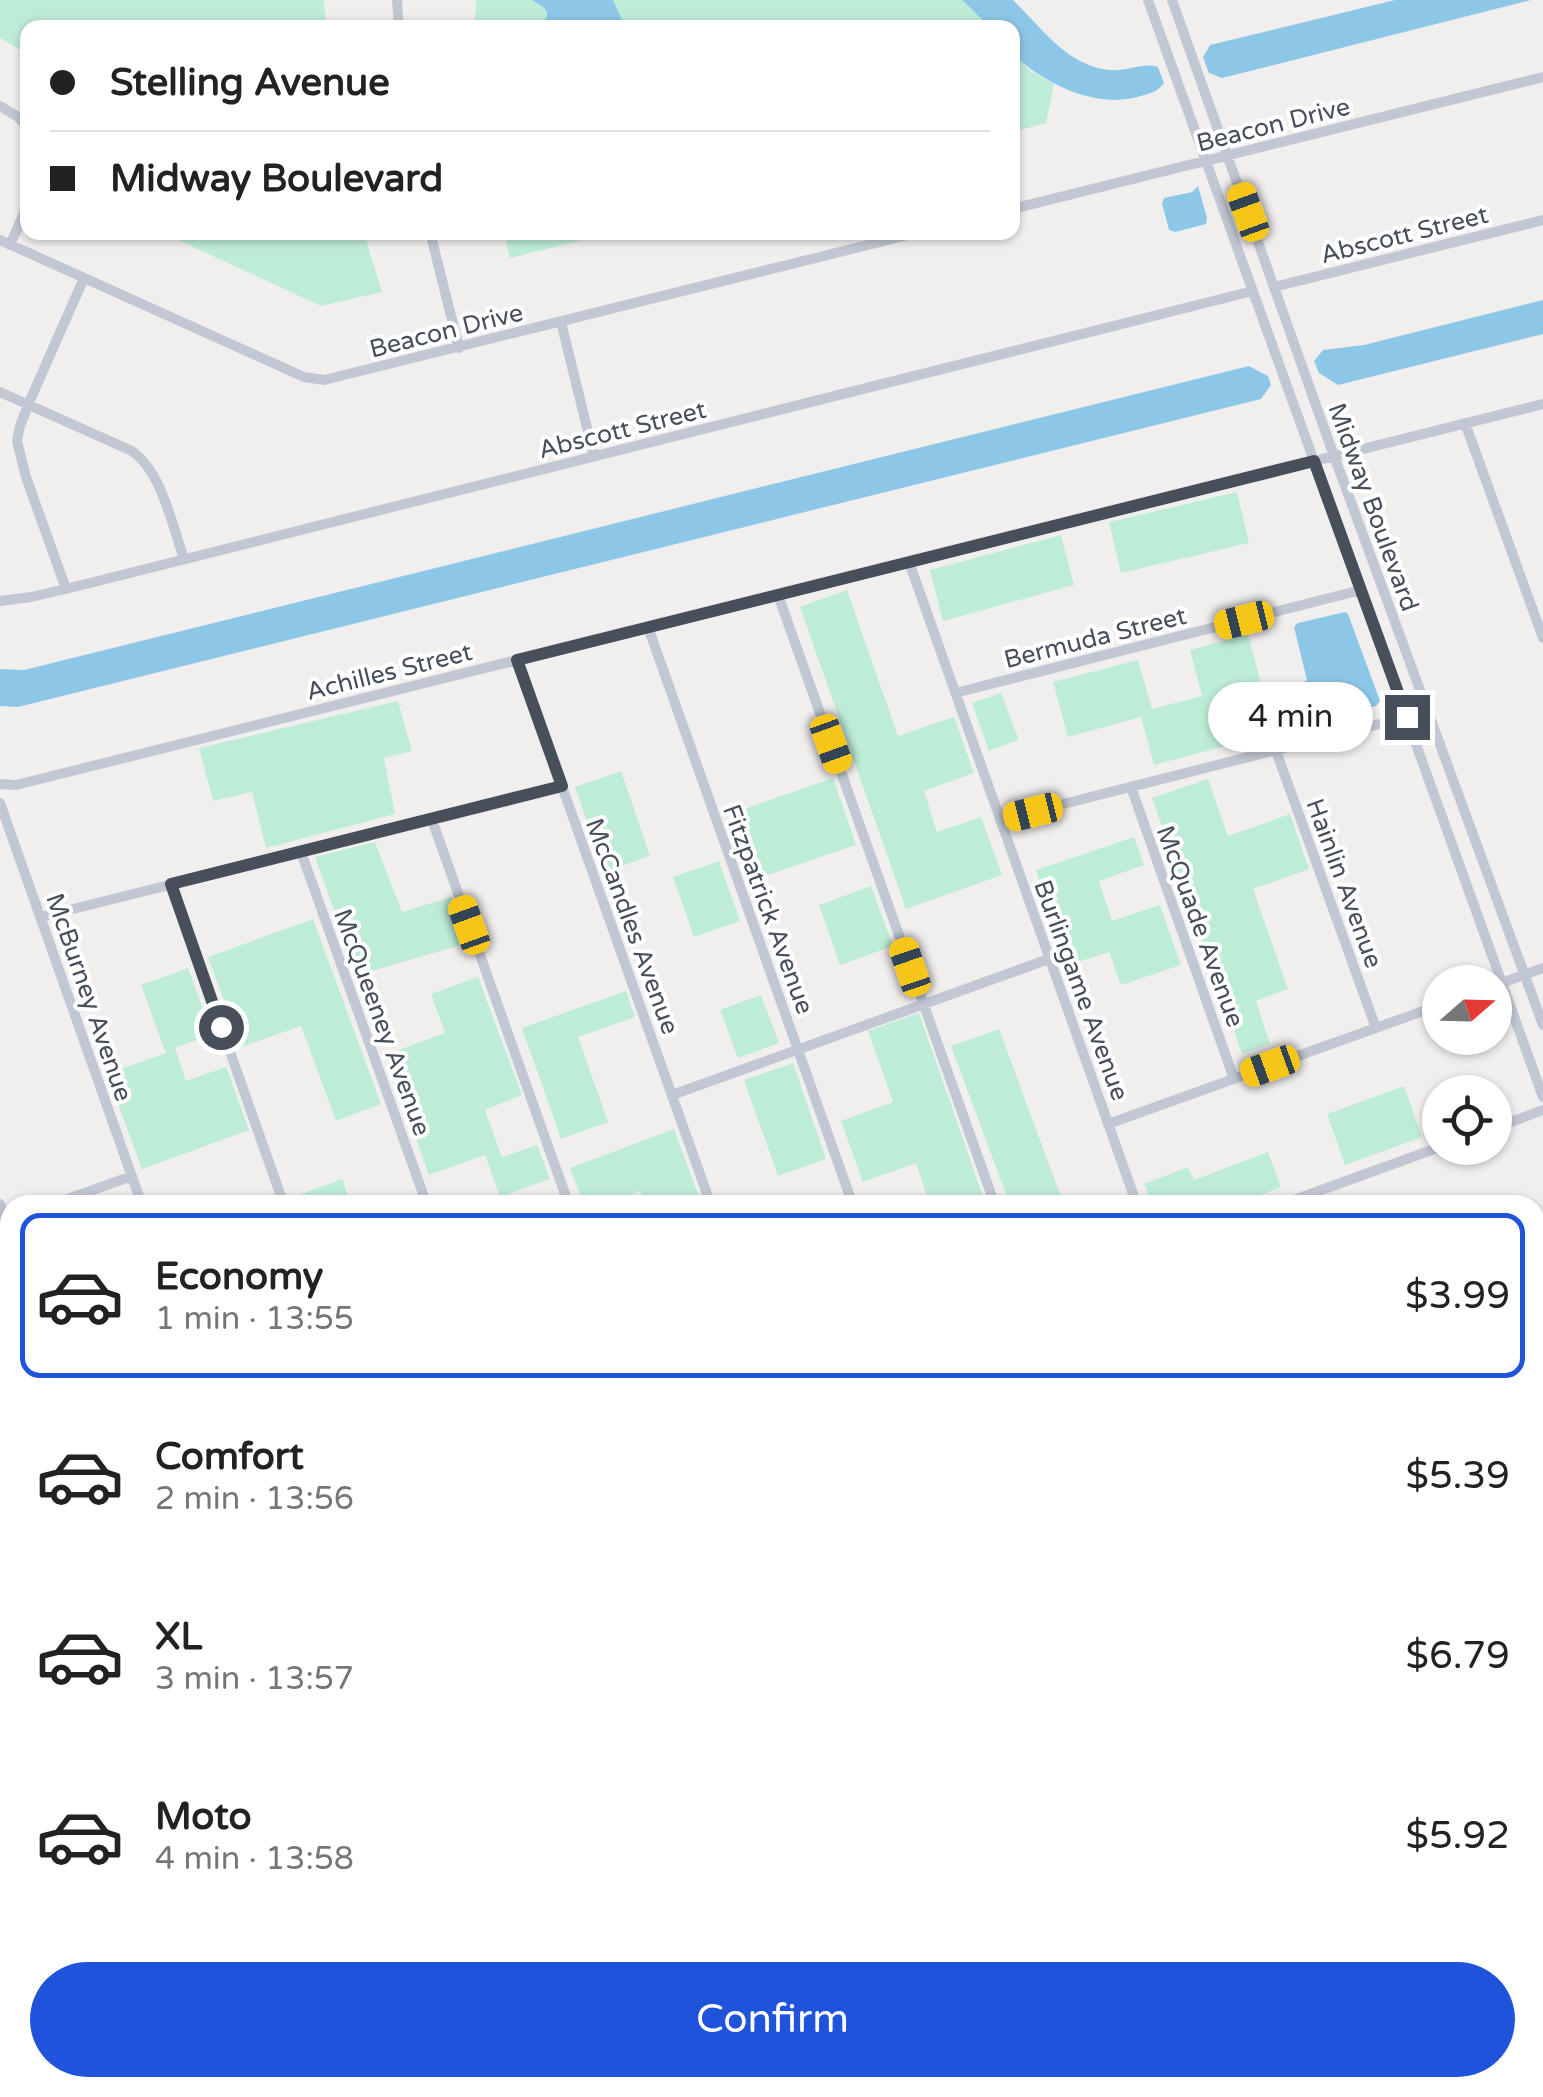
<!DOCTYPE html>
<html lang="en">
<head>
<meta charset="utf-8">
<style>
	body { margin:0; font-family:"Varela Round",sans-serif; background:#f6f6f6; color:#222; height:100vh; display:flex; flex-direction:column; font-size:38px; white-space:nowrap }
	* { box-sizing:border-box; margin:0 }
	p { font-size:32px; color:#767676 }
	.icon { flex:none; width:55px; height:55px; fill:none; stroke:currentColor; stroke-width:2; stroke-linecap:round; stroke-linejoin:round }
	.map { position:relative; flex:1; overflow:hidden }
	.drawer { position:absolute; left:0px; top:1195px; width:1545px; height:902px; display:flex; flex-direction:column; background:#fff; border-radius:30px 30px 0 0; box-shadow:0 2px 8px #0004 }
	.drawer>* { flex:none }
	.top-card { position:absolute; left:20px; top:20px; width:1000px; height:220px; border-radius:20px; box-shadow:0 2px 8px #0004; display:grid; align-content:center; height:220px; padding:0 30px; background:#fff }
	.needle { width:65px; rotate:70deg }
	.buttons { position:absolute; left:1422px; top:965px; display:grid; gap:20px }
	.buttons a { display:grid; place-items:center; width:90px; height:90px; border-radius:50%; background:#fff; box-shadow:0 2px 8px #0004; font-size:50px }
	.end { position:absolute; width:45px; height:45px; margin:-22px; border:12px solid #474f5b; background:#fff; box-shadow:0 0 0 5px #fff }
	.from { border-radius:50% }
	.bubble { position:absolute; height:70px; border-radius:35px; background:#fff; box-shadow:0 2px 8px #0004; font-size:32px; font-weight:600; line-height:70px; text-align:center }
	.car { position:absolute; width:30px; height:60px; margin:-30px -15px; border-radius:12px; box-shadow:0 0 8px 2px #0007; background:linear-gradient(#f5c518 24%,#345 0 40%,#f5c518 0 76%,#345 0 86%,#f5c518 0) }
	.top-card b { display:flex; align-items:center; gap:35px; height:95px; font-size:38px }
	.top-card b+b { border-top:2px solid #e0e0e0 }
	.top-card i { width:25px; height:25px; background:#222 }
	ul { padding:18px 0 0; list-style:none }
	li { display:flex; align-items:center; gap:30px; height:165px; margin:0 20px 15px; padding:0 10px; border:5px solid transparent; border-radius:20px }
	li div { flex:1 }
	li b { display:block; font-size:38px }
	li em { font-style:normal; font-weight:600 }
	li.current { border-color:#1f54da }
	li>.icon { width:90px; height:90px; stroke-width:1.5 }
	.action { display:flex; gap:20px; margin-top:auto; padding:20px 30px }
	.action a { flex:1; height:115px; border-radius:60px; background:#1f54da; color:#fff; font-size:40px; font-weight:600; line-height:115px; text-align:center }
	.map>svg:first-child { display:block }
	.green { fill:#beedd7 }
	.water { fill:#8dc7e8 }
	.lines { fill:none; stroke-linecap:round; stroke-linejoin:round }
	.minor { stroke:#c2c8d3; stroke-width:10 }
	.route { stroke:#474f5b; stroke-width:12 }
	.labels { text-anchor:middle; stroke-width:8; stroke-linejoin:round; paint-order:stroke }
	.street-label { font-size:25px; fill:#474f5b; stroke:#fff }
</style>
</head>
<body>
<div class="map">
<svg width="1543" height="2097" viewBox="0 0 1543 2097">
	<rect width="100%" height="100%" fill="#f1efee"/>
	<path class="green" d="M0 0H324L326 27 28 28 27 54 0 38Z
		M476 0H962L990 27 475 28Z
		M1013 55 1032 72 1054 84 1046 123 1013 132Z
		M163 233H364L382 292 321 306Z
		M504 233V232L612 233 510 258Z
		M1237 492 1249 543 1121 573 1109 522Z
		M1061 535 1074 585 943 621 930 570Z
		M847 590 898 736 954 717 974 773 924 791 937 832 981 817 1002 875 906 909 800 607Z
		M1248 634 1274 733 1154 765 1141 717 1068 737 1053 682 1138 660 1152 709 1202 696 1190 650Z
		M1001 693 1019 740 989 751 972 703Z
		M398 701 412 751 384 758 395 814 266 848 252 792 213 801 199 748Z
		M621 771 650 856 605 872 575 787Z
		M833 778 856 845 753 880 730 814Z
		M1208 779 1228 836 1290 814 1309 869 1253 889 1288 989 1256 1001 1270 1044 1242 1054 1152 798Z
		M1134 837 1144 865 1099 881 1112 921 1160 905 1181 965 1121 985 1109 952 1068 965 1036 870Z
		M375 842 402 912 451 897 468 943 358 975 315 857Z
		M719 861 740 921 694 937 673 877Z
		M871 886 893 946 840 965 819 905Z
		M313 919 381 1104 336 1121 301 1026 241 1047 208 957Z
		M188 968 212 1034 175 1048 186 1081 226 1067 249 1130 142 1169 107 1074 166 1053 141 985Z
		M478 977 522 1095 485 1110 502 1157 537 1145 550 1179 500 1197 485 1155 429 1175 385 1055 445 1033 431 994Z
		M626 991 635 1017 578 1037 608 1122 561 1139 522 1028Z
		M761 995 779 1043 738 1058 720 1010Z
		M919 1013 986 1205H930L916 1163 863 1182 841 1121 893 1102 868 1031Z
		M999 1029 1064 1205H1010L951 1046Z
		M793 1063 826 1159 778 1176 744 1080Z
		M1404 1086 1422 1137 1345 1165 1327 1114Z
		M674 1129 702 1205H646L640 1191 600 1205H584L570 1168Z
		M1268 1152 1281 1187 1235 1205H1153L1144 1184 1188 1167 1194 1180Z
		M342 1179 351 1205H296L294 1197Z
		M1535 1451 1543 1473V1543L1535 1546Z
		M10 1523V1641L0 1644V1587L6 1584 0 1567V1526Z
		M10 1826V1986L0 1958V1829Z"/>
	<path class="water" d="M532 0H613L625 27H541C553 10 546 9 532 0Z
		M962 0H1013C1042 28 1067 66 1110 70 1126 72 1143 62 1158 67L1164 83C1158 91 1154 92 1144 95 1098 111 1047 85 1013 55L1012 28 990 27Z
		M1395 0H1531L1222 78 1209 73 1203 57 1210 45Z
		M1198 186 1207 218 1206 224 1175 232 1169 230 1162 203 1164 198 1192 192Z
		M1543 300V334L1338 385 1319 373 1314 361 1323 350 1364 345Z
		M1249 366 1268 376 1271 385 1261 399 18 707 0 706V669L24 670Z
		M1345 612 1348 614 1380 701 1376 706 1289 724 1281 693 1307 680 1294 627 1298 623Z"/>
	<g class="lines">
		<path class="minor" d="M397 0 399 28
			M1148 0 1543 1097
			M1172 0 1334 456 1543 1025
			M0 106 18 117 28 128
			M1012 209 1543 77
			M430 232 459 348
			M0 240 304 377 324 380 920 232
			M10 245 28 204
			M1274 287 1543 220
			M561 322 594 456
			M0 392 132 451C162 472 172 525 184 559
			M1465 423 1543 638
			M909 562 1137 1205
			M66 589 26 477 17 441 20 426 28 405 84 278
			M778 595 995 1205
			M0 601 31 597 74 587 1253 291
			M648 627 853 1205
			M517 660 711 1205
			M955 693 1361 590
			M1276 751 1376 1028
			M0 784 16 785 1543 404
			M1131 787 1234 1079
			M0 803 142 1205
			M432 820 569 1205
			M1000 820 1407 717
			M301 852 427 1205
			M171 884 284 1205
			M41 917 562 787
			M1496 985 1543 968
			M672 1095 1049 959
			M1108 1124 1440 1005
			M1495 1128 1543 1110
			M0 1204 10 1232
			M51 1205 132 1176
			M1280 1205 1440 1147
			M1535 1262 1543 1259
			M1535 1412 1543 1409
			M0 1512 10 1509
			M1535 1564 1543 1561
			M0 1654 10 1651
			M1535 1706 1543 1704
			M1535 1849 1543 1846
			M1535 1927 1543 1950
			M1535 1984H1543
			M0 2005 9 2032"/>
	</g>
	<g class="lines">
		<path class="route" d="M221 1027 171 884 562 786 517 660 1314 461 1407 717"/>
	</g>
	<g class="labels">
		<g class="street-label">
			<text transform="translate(1273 124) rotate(-14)" y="9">Beacon Drive</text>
			<text transform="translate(1404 234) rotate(-14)" y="9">Abscott Street</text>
			<text transform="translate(446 330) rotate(-14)" y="9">Beacon Drive</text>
			<text transform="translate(622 429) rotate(-14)" y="9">Abscott Street</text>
			<text transform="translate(1374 507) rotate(70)" y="9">Midway Boulevard</text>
			<text transform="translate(1095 637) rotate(-14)" y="9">Bermuda Street</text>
			<text transform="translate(389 671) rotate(-14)" y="9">Achilles Street</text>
			<text transform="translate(1345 883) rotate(70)" y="9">Hainlin Avenue</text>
			<text transform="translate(769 909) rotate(70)" y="9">Fitzpatrick Avenue</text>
			<text transform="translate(633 926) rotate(70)" y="9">McCandles Avenue</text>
			<text transform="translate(1201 926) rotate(70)" y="9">McQuade Avenue</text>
			<text transform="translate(1082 990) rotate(70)" y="9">Burlingame Avenue</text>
			<text transform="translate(90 997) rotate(71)" y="9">McBurney Avenue</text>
			<text transform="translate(383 1022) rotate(70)" y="9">McQueeney Avenue</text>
		</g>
	</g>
</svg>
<div class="buttons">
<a><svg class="needle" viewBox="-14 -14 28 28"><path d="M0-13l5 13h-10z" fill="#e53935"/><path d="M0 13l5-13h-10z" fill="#767676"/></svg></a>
<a><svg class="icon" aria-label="locate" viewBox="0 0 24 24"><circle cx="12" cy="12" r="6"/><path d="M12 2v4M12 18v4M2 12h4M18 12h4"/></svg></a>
</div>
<i class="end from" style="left:221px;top:1027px"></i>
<i class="end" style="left:1407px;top:717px"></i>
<div class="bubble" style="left:1208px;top:682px;width:165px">4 min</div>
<i class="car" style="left:1248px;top:212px;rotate:340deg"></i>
<i class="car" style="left:1244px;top:620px;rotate:256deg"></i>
<i class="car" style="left:831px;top:744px;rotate:160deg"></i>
<i class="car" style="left:1033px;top:812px;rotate:256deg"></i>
<i class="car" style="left:469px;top:925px;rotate:340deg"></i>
<i class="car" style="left:910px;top:967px;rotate:341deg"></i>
<i class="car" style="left:1270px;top:1066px;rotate:250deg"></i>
<div class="top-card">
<b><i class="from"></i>Stelling Avenue</b>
<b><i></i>Midway Boulevard</b>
</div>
<section class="drawer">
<ul>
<li class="current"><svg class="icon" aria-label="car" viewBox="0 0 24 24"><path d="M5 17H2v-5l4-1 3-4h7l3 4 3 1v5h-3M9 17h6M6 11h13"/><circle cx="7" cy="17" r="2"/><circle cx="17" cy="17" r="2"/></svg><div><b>Economy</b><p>1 min · 13:55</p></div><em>$3.99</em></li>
<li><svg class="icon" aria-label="car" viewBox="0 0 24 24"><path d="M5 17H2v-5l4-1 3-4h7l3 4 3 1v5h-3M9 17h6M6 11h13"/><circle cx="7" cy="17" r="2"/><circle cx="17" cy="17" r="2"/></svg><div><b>Comfort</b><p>2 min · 13:56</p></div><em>$5.39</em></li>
<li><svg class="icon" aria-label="car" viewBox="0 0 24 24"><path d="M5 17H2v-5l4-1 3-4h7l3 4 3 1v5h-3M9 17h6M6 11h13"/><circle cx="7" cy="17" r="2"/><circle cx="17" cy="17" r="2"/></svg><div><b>XL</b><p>3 min · 13:57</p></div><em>$6.79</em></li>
<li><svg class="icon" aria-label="car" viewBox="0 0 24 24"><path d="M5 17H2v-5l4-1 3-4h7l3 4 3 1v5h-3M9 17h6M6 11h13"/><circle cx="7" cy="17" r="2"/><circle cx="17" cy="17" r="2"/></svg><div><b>Moto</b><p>4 min · 13:58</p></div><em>$5.92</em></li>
</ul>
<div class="action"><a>Confirm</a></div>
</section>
</div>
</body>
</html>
